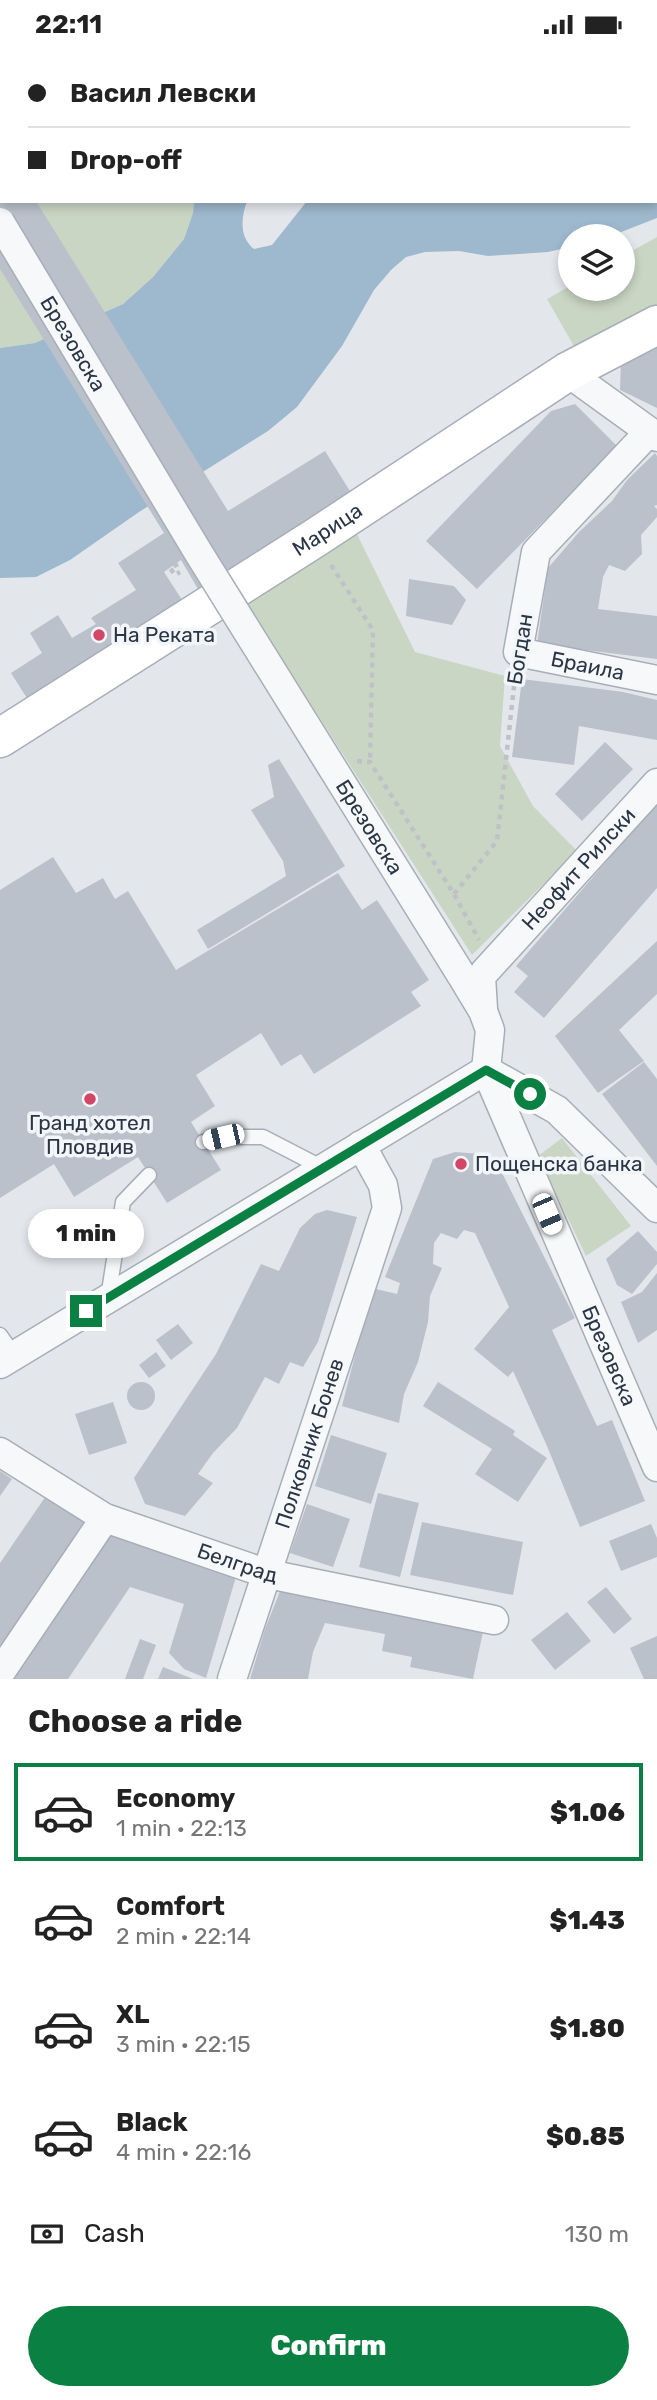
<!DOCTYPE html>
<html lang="en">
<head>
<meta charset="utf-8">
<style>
	body { margin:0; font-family:Rubik,sans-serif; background:#f6f6f6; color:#222; height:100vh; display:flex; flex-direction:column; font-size:26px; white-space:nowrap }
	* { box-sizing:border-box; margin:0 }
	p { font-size:23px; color:#767676 }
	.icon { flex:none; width:38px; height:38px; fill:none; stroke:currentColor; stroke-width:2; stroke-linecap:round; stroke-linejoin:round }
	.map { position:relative; height:1630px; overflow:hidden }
	.panel { display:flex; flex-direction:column; background:#fff; flex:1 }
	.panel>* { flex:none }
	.guide { position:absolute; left:0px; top:0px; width:658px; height:154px; box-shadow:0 4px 10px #0003; display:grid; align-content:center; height:154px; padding:0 28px; background:#fff }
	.buttons { position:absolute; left:558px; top:175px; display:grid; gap:14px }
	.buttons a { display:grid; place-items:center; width:77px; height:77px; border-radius:50%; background:#fff; box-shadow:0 4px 10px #0003; font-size:35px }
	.end { position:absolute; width:32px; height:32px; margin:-16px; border:9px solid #0b8043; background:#fff; box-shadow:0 0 0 4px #fff }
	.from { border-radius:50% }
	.bubble { position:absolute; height:49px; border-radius:24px; background:#fff; box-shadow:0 4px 10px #0003; font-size:23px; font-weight:800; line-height:49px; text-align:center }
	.car { position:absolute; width:21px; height:42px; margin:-21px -10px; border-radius:9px; box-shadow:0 0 5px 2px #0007; background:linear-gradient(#fff 24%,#345 0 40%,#fff 0 76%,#345 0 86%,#fff 0) }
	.guide b { display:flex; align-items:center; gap:24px; height:66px; font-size:26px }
	.guide b+b { border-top:2px solid #e0e0e0 }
	.guide i { width:18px; height:18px; background:#222 }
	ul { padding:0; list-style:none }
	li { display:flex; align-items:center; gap:21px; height:98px; margin:0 14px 10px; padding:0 14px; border:4px solid transparent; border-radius:0px }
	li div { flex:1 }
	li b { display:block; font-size:26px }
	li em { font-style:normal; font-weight:800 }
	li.active { border-color:#0b8043 }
	li>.icon { width:63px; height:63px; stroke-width:1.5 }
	h2 { padding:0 28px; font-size:32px; line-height:84px }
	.pay { display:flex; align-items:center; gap:18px; height:77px; padding:0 28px; font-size:26px }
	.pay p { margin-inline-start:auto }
	.primary-button { display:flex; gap:14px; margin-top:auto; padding:14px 28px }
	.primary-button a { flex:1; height:80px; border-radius:42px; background:#0b8043; color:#fff; font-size:28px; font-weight:800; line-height:80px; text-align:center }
	.status { display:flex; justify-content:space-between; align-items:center; height:49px; padding:0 35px; background:#fff; direction:ltr }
	.status svg { height:19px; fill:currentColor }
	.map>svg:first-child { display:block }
	.green { fill:#cad6c4 }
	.water { fill:#9eb8cd }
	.building { fill:#bac1ca }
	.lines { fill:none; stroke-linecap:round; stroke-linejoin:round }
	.lane-casing { stroke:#a8aeb7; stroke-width:17 }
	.street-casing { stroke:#a8aeb7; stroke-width:31 }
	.secondary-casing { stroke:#a8aeb7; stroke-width:41 }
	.path { stroke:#bec2c7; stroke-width:4.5; stroke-dasharray:5 5; stroke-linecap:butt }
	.lane { stroke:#f7f8fa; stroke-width:14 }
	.street { stroke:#f7f8fa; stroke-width:28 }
	.secondary { stroke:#fff; stroke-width:38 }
	.street-bridge-casing { stroke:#a8aeb7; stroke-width:31; stroke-linecap:butt }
	.street-bridge { stroke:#f7f8fa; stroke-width:28 }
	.route { stroke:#0b8043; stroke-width:9 }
	.poi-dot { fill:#d44667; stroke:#f3f6f9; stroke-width:2.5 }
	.labels { text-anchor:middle; stroke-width:7; stroke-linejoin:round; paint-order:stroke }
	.street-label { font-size:21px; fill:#2a3645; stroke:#f3f6f9 }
	.poi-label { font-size:21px; fill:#2a3645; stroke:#f3f6f9; text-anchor:start }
</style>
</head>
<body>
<div class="status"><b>22:11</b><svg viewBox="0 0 49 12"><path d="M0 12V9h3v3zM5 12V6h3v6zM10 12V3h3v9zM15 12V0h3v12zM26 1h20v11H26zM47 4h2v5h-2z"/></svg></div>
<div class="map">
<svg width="657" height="1630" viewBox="0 0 657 1630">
	<rect width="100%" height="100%" fill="#e3e7ec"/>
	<path class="green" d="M215 0H657V15L656 2H216Z
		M2 90V152H194L193 164 184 190 153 228 123 255 35 294 0 299V93Z
		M657 188V256L575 299 547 250 570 237V240H623V207Z
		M351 473 415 603 505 627 500 697 533 757 577 802 472 906 240 545Z
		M562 1089 631 1177 586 1207 538 1107Z"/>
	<path class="water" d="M0 0H215L216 2H2V90L0 93Z
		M657 15V169L611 187H570V198L548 203 488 207 459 202 425 203 406 208 391 221 374 241 342 297 297 358 268 382 139 463 70 511 36 528 0 529V299L35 294 123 255 153 228 184 190 193 164 194 152H247C241 169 239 188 254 200L272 196 307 152H656Z"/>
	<path class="building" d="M0 152H36L228 462 325 402 353 447 198 540 181 511 164 523 186 557 30 654 11 624 42 604 30 584 58 566 72 589 96 575 91 569 136 541 118 514 164 484 0 220Z
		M657 292V359L620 341 621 308Z
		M575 355 617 397 477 540 426 492 551 362Z
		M655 404 657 407V456L654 457 657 460V468L641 486 642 505 625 522 609 516 603 528 598 560 657 567V610L537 595 548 519 579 483 612 452 627 431Z
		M409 530 454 537 466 551 452 576 406 567Z
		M522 630 623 643 657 651V691L579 677 574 716 512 708Z
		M605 693 633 720 582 772 555 745Z
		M279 710 345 817 208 900 197 881 286 827 283 812 251 761 274 748 268 716Z
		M657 754V839L544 969 514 943 528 927 516 917Z
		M53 808 76 844 103 829 115 850 128 842 176 921 338 824 362 861 377 851 429 931 411 943 421 957 314 1025 301 1005 281 1017 261 984 196 1026 215 1057 191 1073 221 1121 167 1154 138 1108 74 1148 54 1115 0 1149V841Z
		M657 892V945L619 981 644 1012 598 1044 555 987Z
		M644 1013 657 1030V1117L602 1045Z
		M455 1103 481 1105 500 1120 575 1269 552 1281 597 1377 612 1371 645 1452 580 1478 547 1397 513 1322 508 1328 474 1300 509 1258 475 1184 464 1181 457 1190 441 1184 434 1194 433 1215 442 1219 430 1247 428 1273 418 1313 404 1345 399 1374 342 1357 360 1287 376 1240 397 1245 400 1234 385 1228 433 1110Z
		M327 1161 357 1168 318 1293 303 1318 290 1313 279 1335 265 1328 237 1379 213 1404 198 1425 213 1434 185 1467 145 1455 134 1429 216 1305 261 1215 279 1222 300 1179 315 1165Z
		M638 1182 657 1203V1215L632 1245 617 1236 606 1210Z
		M657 1224V1281L638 1294 621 1253 642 1243Z
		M178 1275 193 1294 171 1311 156 1291Z
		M156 1303 166 1317 149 1329 139 1316Z
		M127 1347a14 14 0 1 1 28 0a14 14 0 1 1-28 0Z
		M438 1333 515 1382 513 1386 547 1409 518 1453 475 1425 492 1400 423 1357Z
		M113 1353 127 1394 89 1406 75 1365Z
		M331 1386 387 1404 371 1455 315 1437Z
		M0 1422 12 1430 0 1447Z
		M50 1441 90 1469 0 1598V1514Z
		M378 1444 419 1454 400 1528 359 1518Z
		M307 1455 350 1470 333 1518 290 1504Z
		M422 1473 523 1493 513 1546 410 1526Z
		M651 1475 657 1489V1508L621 1522 609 1492Z
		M107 1486 154 1495 238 1521 206 1629 184 1620 169 1604 184 1555 130 1538 68 1630H14L58 1560 90 1517Z
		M284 1532 484 1578 473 1630 410 1618 412 1608 382 1602 385 1585 325 1574 313 1603 308 1630H250L265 1580Z
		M606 1538 632 1570 614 1585 587 1553Z
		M567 1563 591 1592 555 1621 531 1591Z
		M657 1587V1630H644L630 1599Z
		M140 1590 156 1596 143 1630H125Z
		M163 1618 193 1630H158Z"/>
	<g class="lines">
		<g class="lane-casing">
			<path id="lane" d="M203 1093 223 1088H263L323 1119
				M108 1249 123 1153 149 1126
				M0 1286 14 1306"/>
		</g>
		<g class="street-casing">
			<g id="street">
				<path d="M567 323 657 388"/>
				<path id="s1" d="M648 384 536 503 518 603 657 631"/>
				<path id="s2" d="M460 924 483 962 490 981 486 1021 657 1418"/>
				<path id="s3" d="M483 960 481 927 657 734"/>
				<path d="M486 1021 557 1061 657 1159"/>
				<path d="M0 1315 486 1021"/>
				<path id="s4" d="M0 1403 105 1469 268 1525 494 1571"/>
				<path d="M0 1624 105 1469"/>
				<path id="s5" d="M232 1630 387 1159 383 1136 361 1096"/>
			</g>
		</g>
		<g class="secondary-casing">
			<g id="secondary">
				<path id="s6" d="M0 689 315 489 567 323 657 276"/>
			</g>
		</g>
		<path class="path" d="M178 515 170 519 175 526 180 523
			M331 516 373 581 370 713
			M357 712 370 713 454 845 479 891
			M454 845 497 792 515 628"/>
		<use href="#lane" class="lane"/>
		<use href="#street" class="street"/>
		<use href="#secondary" class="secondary"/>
		<g class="street-bridge-casing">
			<g id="street-bridge">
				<path id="s7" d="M0 173 198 503 460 924"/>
			</g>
		</g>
		<use href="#street-bridge" class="street-bridge"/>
	</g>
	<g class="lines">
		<path class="route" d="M86 1262 486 1021 530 1045"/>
	</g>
	<g class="poi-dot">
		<circle cx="99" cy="586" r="7"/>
		<circle cx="90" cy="1050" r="7"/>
		<circle cx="461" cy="1115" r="7"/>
	</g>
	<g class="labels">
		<g class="street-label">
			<text dy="7" stroke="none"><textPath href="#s7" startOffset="142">Брезовска</textPath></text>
			<text dy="7" stroke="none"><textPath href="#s6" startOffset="388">Марица</textPath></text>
			<text transform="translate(520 600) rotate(-81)" y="7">Богдан</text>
			<text dy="7" stroke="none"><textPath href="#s1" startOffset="336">Браила</textPath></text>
			<text dy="7" stroke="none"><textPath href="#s7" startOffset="709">Брезовска</textPath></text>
			<text dy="7" stroke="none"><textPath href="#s3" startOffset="178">Неофит Рилски</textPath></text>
			<text dy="7" stroke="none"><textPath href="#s2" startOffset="416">Брезовска</textPath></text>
			<text dy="7" stroke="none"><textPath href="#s5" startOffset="248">Полковник Бонев</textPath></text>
			<text dy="7" stroke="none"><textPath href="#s4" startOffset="264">Белград</textPath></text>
		</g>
		<g class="poi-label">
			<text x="113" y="593">На Реката</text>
			<text x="90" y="1081" text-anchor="middle">Гранд хотел<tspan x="90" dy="24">Пловдив</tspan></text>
			<text x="475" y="1122">Пощенска банка</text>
		</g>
	</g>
</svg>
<div class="buttons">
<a><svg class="icon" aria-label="layers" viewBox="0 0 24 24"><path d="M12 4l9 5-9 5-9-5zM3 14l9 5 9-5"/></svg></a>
</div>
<i class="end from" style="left:530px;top:1045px"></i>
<i class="end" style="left:86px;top:1262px"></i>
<div class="bubble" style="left:28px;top:1160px;width:116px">1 min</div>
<i class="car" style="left:223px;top:1088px;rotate:257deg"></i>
<i class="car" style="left:547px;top:1165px;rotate:157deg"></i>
<div class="guide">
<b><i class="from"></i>Васил Левски</b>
<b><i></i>Drop-off</b>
</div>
</div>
<section class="panel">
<h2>Choose a ride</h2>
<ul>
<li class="active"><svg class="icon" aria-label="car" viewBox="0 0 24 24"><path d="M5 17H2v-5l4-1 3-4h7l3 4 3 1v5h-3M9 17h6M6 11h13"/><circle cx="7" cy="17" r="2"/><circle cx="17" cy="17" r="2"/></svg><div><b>Economy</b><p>1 min · 22:13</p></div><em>$1.06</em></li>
<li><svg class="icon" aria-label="car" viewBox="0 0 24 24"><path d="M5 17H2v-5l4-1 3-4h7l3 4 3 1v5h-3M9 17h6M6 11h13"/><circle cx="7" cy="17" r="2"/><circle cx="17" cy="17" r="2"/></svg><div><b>Comfort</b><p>2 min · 22:14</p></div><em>$1.43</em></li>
<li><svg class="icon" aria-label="car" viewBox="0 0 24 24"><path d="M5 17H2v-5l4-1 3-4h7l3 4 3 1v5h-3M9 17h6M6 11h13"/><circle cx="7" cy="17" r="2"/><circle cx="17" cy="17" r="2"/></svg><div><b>XL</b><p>3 min · 22:15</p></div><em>$1.80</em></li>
<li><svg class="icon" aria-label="car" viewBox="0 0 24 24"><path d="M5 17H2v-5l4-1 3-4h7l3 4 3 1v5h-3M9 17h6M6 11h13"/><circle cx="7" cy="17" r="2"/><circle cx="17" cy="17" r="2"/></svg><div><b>Black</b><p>4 min · 22:16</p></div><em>$0.85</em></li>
</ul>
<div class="pay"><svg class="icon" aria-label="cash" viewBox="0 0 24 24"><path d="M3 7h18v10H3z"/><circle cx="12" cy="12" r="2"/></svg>Cash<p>130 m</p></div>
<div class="primary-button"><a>Confirm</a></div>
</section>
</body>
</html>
